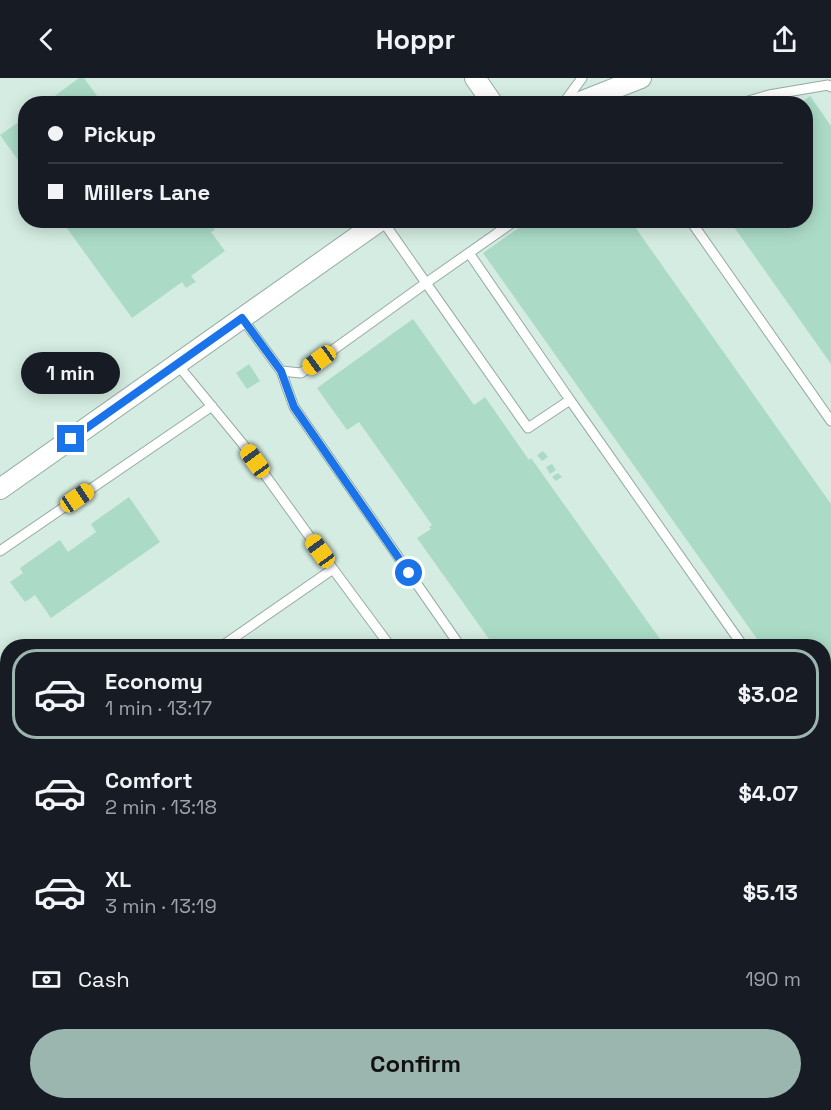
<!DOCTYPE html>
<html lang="en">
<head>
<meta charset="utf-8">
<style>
	body { margin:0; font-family:"Space Grotesk",sans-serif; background:#20242c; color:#f1f3f6; height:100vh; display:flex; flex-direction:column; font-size:22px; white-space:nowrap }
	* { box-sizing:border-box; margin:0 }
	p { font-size:20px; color:#9ea1a6 }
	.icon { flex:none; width:33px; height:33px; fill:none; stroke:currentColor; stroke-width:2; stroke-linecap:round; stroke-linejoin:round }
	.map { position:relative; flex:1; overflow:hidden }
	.panel { position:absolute; left:0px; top:561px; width:831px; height:471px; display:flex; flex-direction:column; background:#171b24; border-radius:24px 24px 0 0; box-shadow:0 3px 15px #0003 }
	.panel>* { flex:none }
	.top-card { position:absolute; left:18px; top:18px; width:795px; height:132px; border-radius:24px; box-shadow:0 3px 15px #0003; display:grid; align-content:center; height:132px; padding:0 30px; background:#171b24 }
	.end { position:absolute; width:27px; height:27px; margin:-14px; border:8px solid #1a73e8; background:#fff; box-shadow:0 0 0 3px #fff }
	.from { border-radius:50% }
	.bubble { position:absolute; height:42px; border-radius:21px; background:#171b24; box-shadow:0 3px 15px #0003; font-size:20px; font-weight:700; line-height:42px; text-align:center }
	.car { position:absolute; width:18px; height:36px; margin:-18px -9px; border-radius:8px; box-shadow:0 0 4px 2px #0007; background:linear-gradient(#f5c518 24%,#345 0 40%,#f5c518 0 76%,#345 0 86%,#f5c518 0) }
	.top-card b { display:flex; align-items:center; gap:21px; height:57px; font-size:22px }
	.top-card b+b { border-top:2px solid #363941 }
	.top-card i { width:15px; height:15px; background:#f1f3f6 }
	ul { padding:10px 0 0; list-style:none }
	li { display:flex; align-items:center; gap:18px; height:90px; margin:0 12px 9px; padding:0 18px; border:3px solid transparent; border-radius:24px }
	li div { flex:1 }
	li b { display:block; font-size:22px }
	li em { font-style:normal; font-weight:700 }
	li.on { border-color:#9bb6ae }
	li>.icon { width:54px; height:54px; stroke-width:1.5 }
	.pay { display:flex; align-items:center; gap:15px; height:66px; padding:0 30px; font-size:22px }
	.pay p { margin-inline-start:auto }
	.primary-button { display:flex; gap:12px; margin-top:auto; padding:12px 30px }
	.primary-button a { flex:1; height:69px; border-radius:36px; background:#9bb6ae; color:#111; font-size:24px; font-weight:700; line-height:69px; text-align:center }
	header { display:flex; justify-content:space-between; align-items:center; height:78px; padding:0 30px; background:#171b24; font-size:27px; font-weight:700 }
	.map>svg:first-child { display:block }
	.building { fill:#abdbc6 }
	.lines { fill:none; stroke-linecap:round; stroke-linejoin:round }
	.service-casing { stroke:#95aca1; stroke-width:11 }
	.minor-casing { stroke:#95aca1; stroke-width:22 }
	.service { stroke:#fff; stroke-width:9 }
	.minor { stroke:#fff; stroke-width:20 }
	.route { stroke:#1a73e8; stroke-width:8 }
</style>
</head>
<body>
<header><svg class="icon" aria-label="back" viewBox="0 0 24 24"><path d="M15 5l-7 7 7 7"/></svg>Hoppr<svg class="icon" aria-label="share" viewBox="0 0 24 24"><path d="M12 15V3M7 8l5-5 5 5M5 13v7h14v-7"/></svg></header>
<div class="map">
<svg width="831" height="1032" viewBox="0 0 831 1032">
	<rect width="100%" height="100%" fill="#d4ece1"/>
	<path class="building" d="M79 0H84L103 26H44Z
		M810 18 831 48V286L729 142H806V26H799Z
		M26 39V93L0 57Z
		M61 142H208L215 152 211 154 225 173 191 198 196 204 192 206 186 210 182 204 132 240Z
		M530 142H630L831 426V666L824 655V568H762L483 175Z
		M413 241 474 327 485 319 529 382 531 380 665 568H494L417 460 431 451 429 449 432 447 359 344 347 352 317 310Z
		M249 286 260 303 247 311 236 295Z
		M543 373 548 379 542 383 537 377Z
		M552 386 556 392 550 396 546 389Z
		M558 395 562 399 556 403 552 399Z
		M129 419 160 464 51 540 35 517 25 524 10 504 23 495 20 490 60 462 68 474 96 454 91 446Z
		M824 792 831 803V1032H823L817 1024H824Z
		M8 889V1024H127L132 1032H6L0 1024V895Z"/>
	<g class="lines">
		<g class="service-casing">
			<path id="service" d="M563 26 582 0
				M738 26 769 17 828 7 831 9
				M382 142 426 205 516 142
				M690 142 831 343
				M242 240 281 293 301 295 426 205 528 350 570 322 469 175
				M177 286 242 365 333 491 222 568
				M281 293 294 329 460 568
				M570 322 743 568
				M0 473 212 328
				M333 491 390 568
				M0 611 8 621
				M824 684 831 695
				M0 868 8 862
				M294 1024 300 1032
				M780 1024 785 1032"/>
		</g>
		<g class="minor-casing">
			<path id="minor" d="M475 0 493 26
				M575 26 641 0
				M0 411 381 142"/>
		</g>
		<use href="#service" class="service"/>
		<use href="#minor" class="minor"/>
	</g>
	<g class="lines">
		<path class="route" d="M71 361 242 240 281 293 294 329 409 495"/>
	</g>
</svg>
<i class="end from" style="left:409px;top:495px"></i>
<i class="end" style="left:71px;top:361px"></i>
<div class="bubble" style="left:21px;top:274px;width:99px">1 min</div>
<i class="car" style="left:319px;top:282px;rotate:234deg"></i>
<i class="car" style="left:255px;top:383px;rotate:324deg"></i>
<i class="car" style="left:77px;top:420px;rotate:56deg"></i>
<i class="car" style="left:320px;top:473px;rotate:324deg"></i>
<div class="top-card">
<b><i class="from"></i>Pickup</b>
<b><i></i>Millers Lane</b>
</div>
<section class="panel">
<ul>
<li class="on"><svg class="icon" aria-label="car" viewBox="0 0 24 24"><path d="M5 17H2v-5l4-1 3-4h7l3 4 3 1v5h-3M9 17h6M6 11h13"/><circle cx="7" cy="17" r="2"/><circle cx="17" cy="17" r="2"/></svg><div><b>Economy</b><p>1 min · 13:17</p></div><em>$3.02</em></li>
<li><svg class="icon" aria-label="car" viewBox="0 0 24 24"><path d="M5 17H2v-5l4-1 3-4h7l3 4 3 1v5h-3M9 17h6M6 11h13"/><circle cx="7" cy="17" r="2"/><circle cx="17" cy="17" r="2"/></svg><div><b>Comfort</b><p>2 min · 13:18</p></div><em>$4.07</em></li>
<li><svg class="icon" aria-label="car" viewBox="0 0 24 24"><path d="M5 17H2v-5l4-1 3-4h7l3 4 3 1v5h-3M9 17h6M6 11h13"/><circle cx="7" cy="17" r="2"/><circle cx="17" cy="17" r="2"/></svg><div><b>XL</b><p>3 min · 13:19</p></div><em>$5.13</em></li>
</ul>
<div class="pay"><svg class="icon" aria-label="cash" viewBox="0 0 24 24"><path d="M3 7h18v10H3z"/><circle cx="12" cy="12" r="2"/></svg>Cash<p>190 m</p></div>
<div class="primary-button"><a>Confirm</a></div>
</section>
</div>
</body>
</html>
